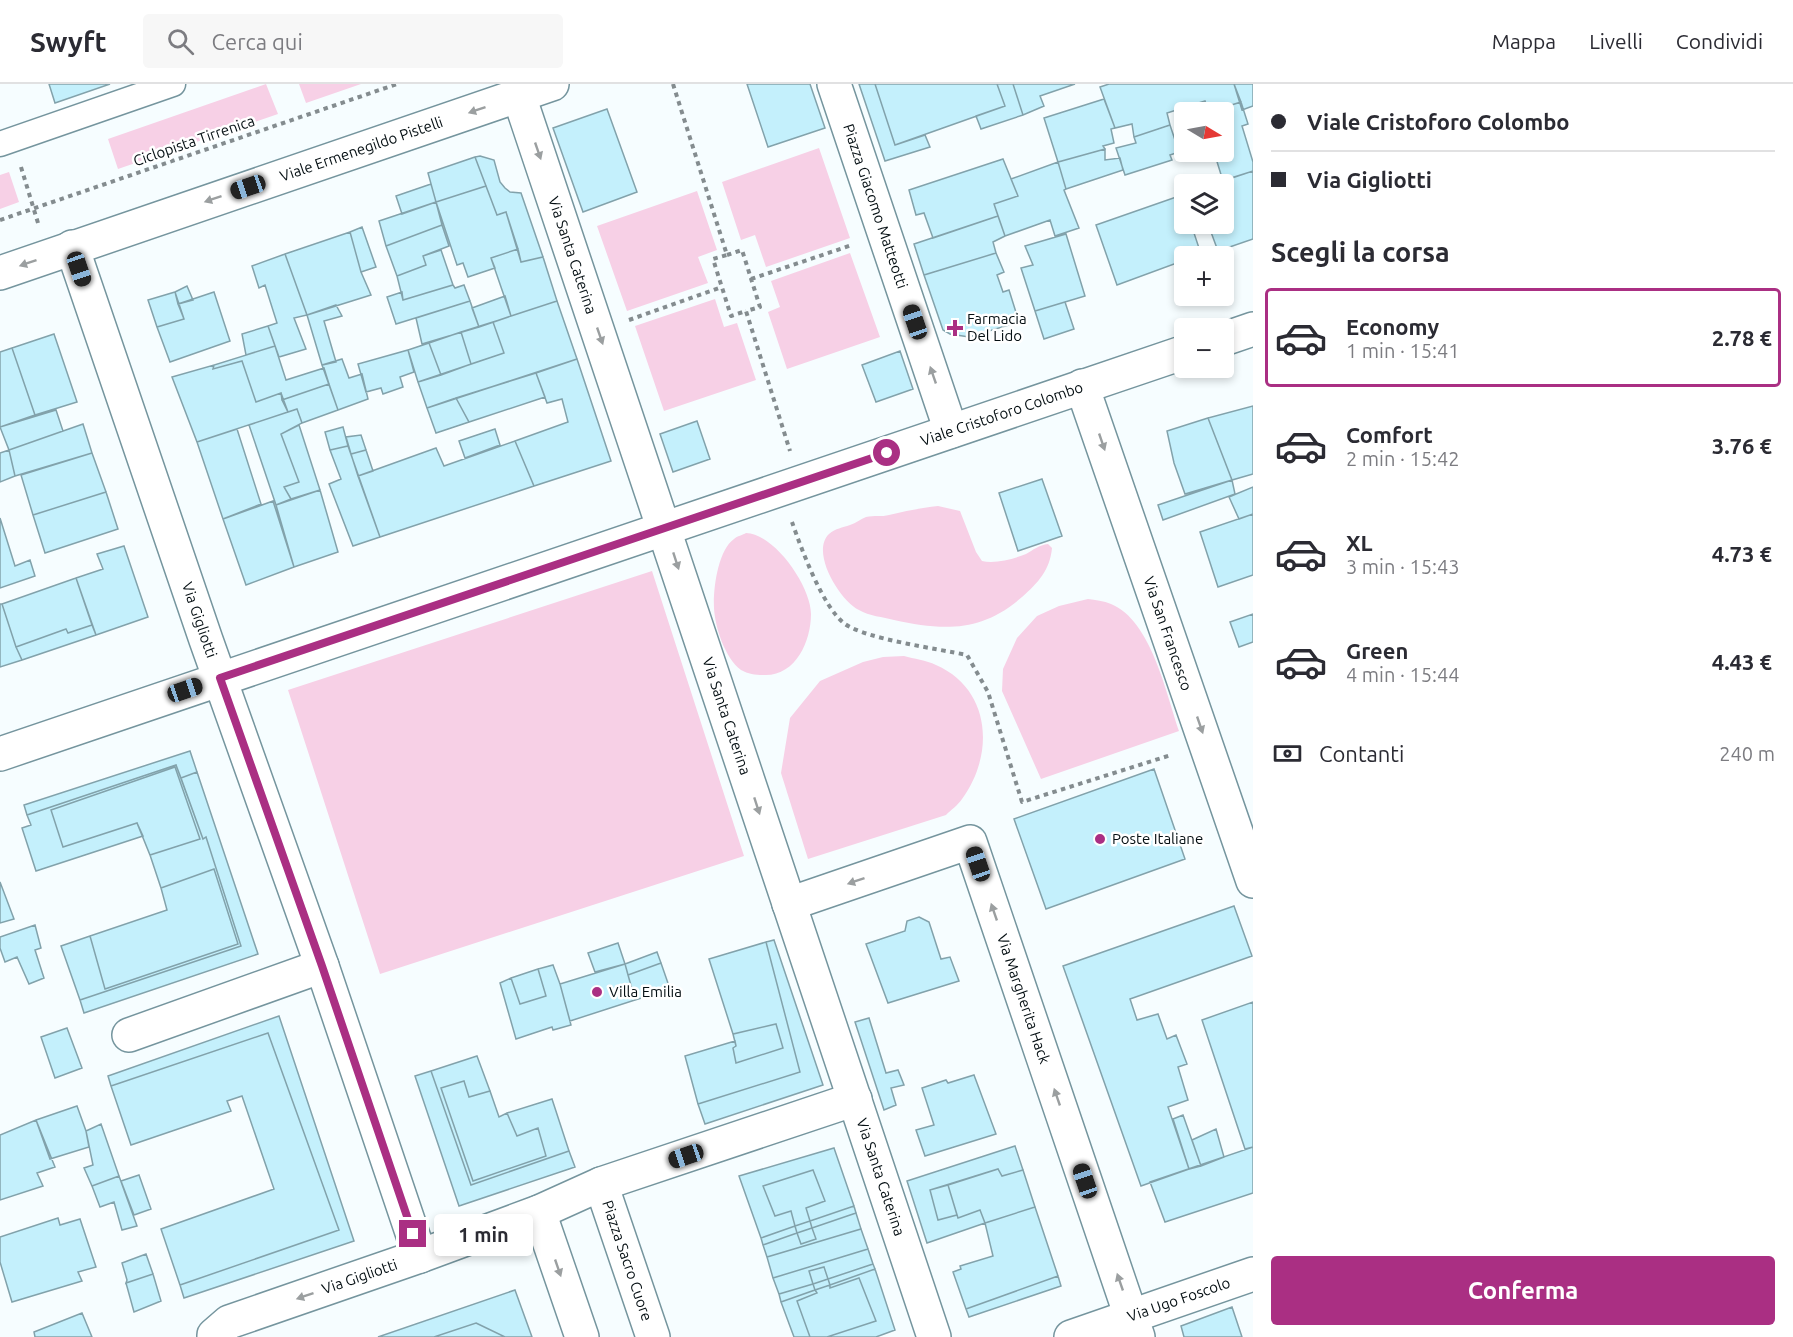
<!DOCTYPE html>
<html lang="it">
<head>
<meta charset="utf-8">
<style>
	body { margin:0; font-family:Ubuntu,sans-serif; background:#f7f7f7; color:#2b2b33; height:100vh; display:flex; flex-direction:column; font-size:22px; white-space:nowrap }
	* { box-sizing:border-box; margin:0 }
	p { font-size:20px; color:#7c7c81 }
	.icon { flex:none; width:33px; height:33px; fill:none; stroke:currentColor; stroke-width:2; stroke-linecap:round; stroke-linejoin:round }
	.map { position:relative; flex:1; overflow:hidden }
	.side { display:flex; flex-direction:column; background:#fff; width:540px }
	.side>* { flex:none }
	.guide { display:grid; align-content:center; height:132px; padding:0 18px; background:#fff }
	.needle { width:39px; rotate:100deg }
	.controls { position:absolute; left:1174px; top:18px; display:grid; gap:12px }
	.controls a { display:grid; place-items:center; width:60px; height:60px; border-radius:6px; background:#fff; box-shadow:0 3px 9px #0003; font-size:30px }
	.end { position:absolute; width:27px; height:27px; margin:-14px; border:8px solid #aa2f83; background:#fff; box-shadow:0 0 0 3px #fff }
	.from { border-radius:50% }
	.bubble { position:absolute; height:42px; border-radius:6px; background:#fff; box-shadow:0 3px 9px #0003; font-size:20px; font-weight:700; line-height:42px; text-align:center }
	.car { position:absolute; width:18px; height:36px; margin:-18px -9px; border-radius:8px; box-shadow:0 0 4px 2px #0007; background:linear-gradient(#222 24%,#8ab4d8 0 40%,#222 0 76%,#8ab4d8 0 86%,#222 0) }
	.guide b { display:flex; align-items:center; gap:21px; height:57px; font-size:22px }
	.guide b+b { border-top:2px solid #e1e1e2 }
	.guide i { width:15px; height:15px; background:#2b2b33 }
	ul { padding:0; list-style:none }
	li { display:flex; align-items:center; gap:18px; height:99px; margin:0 12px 9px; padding:0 6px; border:3px solid transparent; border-radius:6px }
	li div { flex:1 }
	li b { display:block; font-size:22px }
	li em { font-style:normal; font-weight:700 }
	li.selected { border-color:#aa2f83 }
	li>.icon { width:54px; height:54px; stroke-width:1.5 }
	h2 { padding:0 18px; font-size:27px; line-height:72px }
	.pay { display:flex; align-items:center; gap:15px; height:66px; padding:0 18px; font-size:22px }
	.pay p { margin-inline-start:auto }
	.primary-button { display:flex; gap:12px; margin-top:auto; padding:12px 18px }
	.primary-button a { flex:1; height:69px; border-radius:6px; background:#aa2f83; color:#fff; font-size:24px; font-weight:700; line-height:69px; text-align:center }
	header { display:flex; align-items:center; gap:36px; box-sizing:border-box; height:84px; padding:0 30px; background:#fff; border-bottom:2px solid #e1e1e2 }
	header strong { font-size:28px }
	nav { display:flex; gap:33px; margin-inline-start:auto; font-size:21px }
	.search { width:420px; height:54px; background:#f7f7f7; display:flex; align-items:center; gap:15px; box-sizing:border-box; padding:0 21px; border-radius:6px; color:#7c7c81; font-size:22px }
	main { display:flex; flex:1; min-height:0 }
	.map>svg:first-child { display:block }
	.green { fill:#f7d0e6 }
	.building { fill:#c4f0fc; stroke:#82a2ab; stroke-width:1.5 }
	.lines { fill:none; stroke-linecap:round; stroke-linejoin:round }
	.pedestrian-casing { stroke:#75959e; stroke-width:27 }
	.minor-casing { stroke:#75959e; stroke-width:36 }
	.tertiary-casing { stroke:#75959e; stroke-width:36 }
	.path { stroke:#848c8f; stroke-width:4; stroke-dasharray:4.5 4.5; stroke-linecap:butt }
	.pedestrian { stroke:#fff; stroke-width:24 }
	.minor { stroke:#fff; stroke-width:33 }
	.tertiary { stroke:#fff; stroke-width:33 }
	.oneway { fill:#9b9fa0 }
	.route { stroke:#aa2f83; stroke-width:8 }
	.poi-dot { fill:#aa2f83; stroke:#fff; stroke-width:2 }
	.labels { text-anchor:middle; stroke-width:5; stroke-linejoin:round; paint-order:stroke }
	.street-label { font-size:15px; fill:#040e12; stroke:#fff }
	.poi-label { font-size:15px; fill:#040e12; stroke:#fff; text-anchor:start }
</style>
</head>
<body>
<header>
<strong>Swyft</strong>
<div class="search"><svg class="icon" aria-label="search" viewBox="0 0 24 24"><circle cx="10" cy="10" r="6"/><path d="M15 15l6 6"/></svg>Cerca qui</div>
<nav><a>Mappa</a><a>Livelli</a><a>Condividi</a></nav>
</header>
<main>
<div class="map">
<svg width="1253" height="1253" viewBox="0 0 1253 1253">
	<rect width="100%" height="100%" fill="#f6fdff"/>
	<path class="green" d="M266 0 278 30 118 85 108 55Z
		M299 0H361L306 19Z
		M819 64 850 154 766 183 755 151 741 156 722 98Z
		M9 88 19 118 0 125V91Z
		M697 107 717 166 698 173 708 199 627 227 597 142Z
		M850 169 880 253 787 285 768 228 780 223 771 197Z
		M715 215 724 243 737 239 756 296 664 327 635 242Z
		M938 422 960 427 976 468 982 477C995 480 1014 475 1026 470 1033 466 1039 461 1048 460L1052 464C1050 486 1038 499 1022 513 982 548 944 547 894 536 883 533 869 532 859 526 840 517 810 468 829 450 836 444 842 444 850 441 856 439 861 435 866 433 874 431 882 433 889 431 906 427 921 424 938 422Z
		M746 449C775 450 811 503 811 530 811 558 795 593 763 591 755 591 748 590 741 586 725 574 715 543 714 524 713 505 718 466 734 455 737 452 743 451 746 449Z
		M652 487 744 772 380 890 288 606Z
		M1088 515C1095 516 1104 517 1111 520 1151 536 1166 609 1179 647L1041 695 1002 607 1003 585 1017 554 1037 532 1059 522Z
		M904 572C914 575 926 576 936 581 991 605 995 670 962 715 958 721 951 726 946 731L808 775 781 689 790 634 820 597 863 578 883 573Z"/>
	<path class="building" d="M49 0H110L55 19Z
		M747 0H810L825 44 768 63Z
		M859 0H875L895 61 925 51 930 63 885 77Z
		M875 0H997L1005 22 895 61Z
		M997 0H1013L1023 31 981 45 976 32 1005 22Z
		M1013 0H1075L1040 12 1044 22 1023 31Z
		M1109 0H1234L1241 18 1209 28 1205 17 1167 29 1170 41 1134 53 1132 40 1115 44 1100 3Z
		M1234 0H1253V22L1242 26Z
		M1104 15 1115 44 1111 45 1114 59 1103 62 1105 65 1058 78 1044 34Z
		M1241 18 1248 40 1242 42 1253 78V87L1223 97 1214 68H1224V28H1209Z
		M607 25 637 108 583 128 553 44Z
		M1170 41 1179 68 1170 71 1172 76 1125 91 1116 64 1136 59 1134 53Z
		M1105 65V76L1120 74 1123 86 1066 105 1058 78Z
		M480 72 494 76 500 98 505 104 510 108 521 109 543 173 521 178 506 128 497 131 475 73Z
		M475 73 486 102 436 118 428 89Z
		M1003 75 1018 112 994 120 998 132 933 154 924 129 916 131 909 106Z
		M1058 78 1066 105 1064 106 1079 144 1055 152 1050 136 1005 152 994 120 1018 112 1011 95Z
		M1253 87V155L1218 167 1208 140H1224V100H1212Z
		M431 100 436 118 402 130 396 112Z
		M486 102 497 131 506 128 518 165 491 174 495 184 468 193 463 179 457 181 436 118Z
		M1182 111 1185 121V140H1191L1201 170 1185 172V176L1117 201 1096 141Z
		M436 118 442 141 386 162 379 137Z
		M998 132 1005 152 993 158 996 169 924 191 914 160Z
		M442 141 449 162 423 172 426 181 397 192 386 162Z
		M362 143 376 183 361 188 350 148Z
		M350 148 361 188 371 211 307 231 285 170Z
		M1066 150 1085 212 1035 227 1021 184 1033 181 1025 162Z
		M518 165 521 178 543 173 557 217 511 232 491 174Z
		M441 166 453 201 403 216 397 192 426 181 423 172Z
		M996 169 1004 188 997 191 1003 208 1009 206 1019 238 969 253 950 250 943 246 924 191Z
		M285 170 307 231 294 234 306 265 279 273 268 242 277 239 265 201 259 204 252 182Z
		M453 201 455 204 464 201 470 217 396 240 387 213 402 208 403 216Z
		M187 202 193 216 178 220 175 208Z
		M175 208 184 235 157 243 148 216Z
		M214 208 230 257 170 278 157 243 184 235 178 220Z
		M505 212 511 232 479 243 472 224Z
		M470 217 479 243 422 260 416 234Z
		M557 217 577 275 427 324 418 298 504 269 493 238Z
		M1065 218 1074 245 1044 255 1035 227Z
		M336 221 342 232 324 237 336 278 322 281 307 231Z
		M493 238 504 269 471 280 461 248Z
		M268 242 275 262 246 271 242 250Z
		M461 248 471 280 441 291 429 259Z
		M54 250 77 318 35 331 12 264Z
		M429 259 441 291 418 298 408 266Z
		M275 262 286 296 324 284 329 300 282 316 281 309 256 318 242 277 213 285 214 281Z
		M12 264 35 331 0 343V268Z
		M408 266 414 288 400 293 403 303 383 310 381 304 366 308 358 280Z
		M900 267 913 305 876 318 862 281Z
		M342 275 349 294 362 290 368 315 338 326 322 281Z
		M577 275 611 377 534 402 515 357 568 338 562 315 547 319 536 289Z
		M242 277 256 318 281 309 288 328 197 358 172 293 214 281 213 285Z
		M536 289 545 313 469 338 456 314Z
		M329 300 338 326 302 339 297 325 288 328 282 316Z
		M456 314 469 338 436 349 427 324Z
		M1253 322V390L1232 396 1208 334Z
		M297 325 302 339 281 350 299 398 284 403 291 415 276 421 249 341Z
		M56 326 63 347 9 366 0 343Z
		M1208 334 1232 396 1185 410 1174 379 1167 347Z
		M697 337 710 375 673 388 660 350Z
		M83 340 92 369 15 392 9 366Z
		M299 341 320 406 291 415 284 403 299 398 281 350Z
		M343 343 348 362 330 366 325 348Z
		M237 345 261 420 223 435 197 358Z
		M495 345 500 361 465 374 459 357Z
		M361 351 366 366 351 370 346 353Z
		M515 357 534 402 380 453 358 392 436 364 444 382Z
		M348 362 380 453 353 462 329 400 341 395 330 366Z
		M9 366 15 392 0 398V369Z
		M366 366 373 387 358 392 351 370Z
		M92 369 106 408 33 431 21 391Z
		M1042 395 1062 452 1018 467 999 409Z
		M1232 396 1235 410 1163 436 1158 421Z
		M1253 403V430L1239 435 1229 413Z
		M320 406 338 468 294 483 276 421Z
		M106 408 118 445 45 469 33 431Z
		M273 417 294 483 246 501 223 435Z
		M1253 430V491L1218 503 1200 448Z
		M0 434 15 482 30 476 35 492 0 504Z
		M124 462 148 533 96 551 76 494 103 485 97 470Z
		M76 494 92 541 68 549 66 545 16 563 2 520Z
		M0 520H2L16 563 22 576 0 583Z
		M1253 530V558L1239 563 1230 538Z
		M92 541 96 551 22 576 16 563 66 545 68 549Z
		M190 667 197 688 181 694 176 681 27 731 24 721Z
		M176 681 203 755 206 753 241 862 80 916 61 862 90 852 105 905 238 860 214 785 161 804 150 771 200 755 175 683 51 726 63 763 137 739 143 752 36 787 22 744 31 741 27 731Z
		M175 683 200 755 150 771 137 739 63 763 51 726Z
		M1154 685 1185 775 1046 825 1014 735Z
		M197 688 258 870 84 929 80 916 241 862 206 753 203 755 181 694Z
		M214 785 238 860 105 905 90 852 167 826 161 804Z
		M0 798 14 835 0 839Z
		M1234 822 1252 872 1130 915 1137 936 1158 930 1167 955 1176 951 1187 980 1178 983 1188 1016 1168 1023 1189 1085 1141 1102 1063 882Z
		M919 833 929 838 941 875 950 873 959 897 888 919 866 860 905 847 907 837Z
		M35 841 41 864 35 866 44 894 29 900 17 873 5 878 0 864V853Z
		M774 856 823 1001 705 1040 698 1020 800 988 766 858Z
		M766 858 800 988 698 1020 685 972 735 957 736 962 733 964 736 979 783 964 776 940 733 950 709 875Z
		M618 859 625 880 595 888 588 869Z
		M657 868 661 879 628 891 625 880Z
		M661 879 670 905 635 916 628 891Z
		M625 880 635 916 570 937 560 900Z
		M553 881 560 900 571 941 553 946 552 943 516 955 500 899 511 894 520 920 546 912 538 885Z
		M538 885 546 912 520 920 511 894Z
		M1253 918V1063L1245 1065 1202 936Z
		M279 932 354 1157 184 1214 180 1201 339 1146 268 949 111 1002 108 992Z
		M869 934 886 989 898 986 904 1001 891 1004 896 1021 884 1026 855 938Z
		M776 940 783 964 736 979 733 964 736 962 733 950Z
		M67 944 82 984 55 994 41 953Z
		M268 949 339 1146 180 1201 161 1145 274 1105 242 1012 227 1017 231 1027 131 1061 111 1002Z
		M477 972 490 1007 469 1013 464 997 441 1004 473 1097 546 1072 538 1044 517 1052 507 1029 552 1015 569 1067 471 1101 431 987Z
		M431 987 471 1101 569 1067 575 1083 459 1122 415 992Z
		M974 991 996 1050 925 1072 916 1046 934 1041 922 1004 946 996 948 999Z
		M464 997 469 1013 490 1007 499 1033 507 1029 517 1052 538 1044 546 1072 473 1097 441 1004Z
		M77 1022 86 1047 89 1063 50 1075 36 1036Z
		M1183 1031 1201 1082 1189 1085 1173 1035Z
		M36 1036 55 1083 37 1089 43 1102 0 1116V1051Z
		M101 1040 119 1092 92 1102 84 1084 93 1081 86 1047Z
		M1216 1045 1224 1073 1201 1082 1192 1056Z
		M1015 1062 1023 1086 1002 1092 998 1085 930 1106 938 1136 957 1131 958 1134 980 1126 985 1139 927 1159 907 1097Z
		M1253 1063V1109L1165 1138 1150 1098Z
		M834 1064 854 1122 810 1137 806 1124 825 1117 813 1086 763 1102 775 1132 791 1127 795 1142 761 1154 739 1092Z
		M998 1085 1002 1092 1023 1086 1035 1123 985 1139 980 1126 958 1134 948 1101Z
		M813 1086 825 1117 806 1124 810 1137 795 1142 791 1127 775 1132 763 1102Z
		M139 1091 151 1125 134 1131 121 1097Z
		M119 1092 137 1142 122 1146 114 1118 100 1123 92 1102Z
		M948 1101 957 1131 938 1136 930 1106Z
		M854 1122 856 1129 812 1144 810 1137Z
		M1035 1123 1058 1192 966 1225 953 1188 961 1185 960 1182 993 1172 985 1139Z
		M856 1129 861 1145 767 1173 763 1161 797 1149 801 1160 816 1155 812 1144Z
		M58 1134 60 1141 80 1135 96 1183 78 1188 82 1197 12 1218 0 1178V1153Z
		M810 1137 812 1144 797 1149 795 1142Z
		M795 1142 797 1149 763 1161 761 1154Z
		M812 1144 816 1155 801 1160 797 1149Z
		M861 1145 868 1165 773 1194 767 1173Z
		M868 1165 873 1180 828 1195 824 1183 809 1187 813 1200 779 1210 773 1194Z
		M146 1170 153 1190 126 1199 127 1196 122 1179Z
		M873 1180 875 1185 830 1201 828 1195Z
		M824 1183 828 1195 813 1200 809 1187Z
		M875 1185 895 1246 876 1253H827L876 1237 859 1194 830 1204V1201Z
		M153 1190 161 1217 134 1228 126 1199Z
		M1058 1192 1061 1202 969 1233 966 1225Z
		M859 1194 876 1237 827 1253H810L797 1217 817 1209 815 1206 830 1201V1204Z
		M828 1195 830 1201 815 1206 813 1200Z
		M813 1200 815 1206 781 1218 779 1210Z
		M515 1206 532 1253H505L476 1239 434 1253H378Z
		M815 1206 817 1209 797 1217 810 1253H794L781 1218Z
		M1232 1223 1242 1253H1184L1181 1242Z
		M82 1229 92 1253H35L34 1248Z
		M476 1239 505 1253H434Z"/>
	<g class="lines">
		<g class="pedestrian-casing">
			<path id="pedestrian" d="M0 60 173 0"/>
		</g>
		<g class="minor-casing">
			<g id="minor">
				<path id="s1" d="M834 0 951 347"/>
				<path id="s2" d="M519 12 934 1253"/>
				<path id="s3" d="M72 163 206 556 322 882 420 1172"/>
				<path id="s4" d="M0 189 552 0"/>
				<path id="s5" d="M1082 302 1253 797"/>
				<path id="s6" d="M789 820 970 758 1138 1253"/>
				<path d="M129 951 322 882"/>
				<path id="s7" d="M601 1100 653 1253"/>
				<path d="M539 1128 582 1253"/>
				<path id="s8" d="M214 1253V1251L229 1238 420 1172 539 1128 601 1100 855 1015"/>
				<path id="s9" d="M1071 1253 1253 1190"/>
			</g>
		</g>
		<g class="tertiary-casing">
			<g id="tertiary">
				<path d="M1224 255 1253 245"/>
				<path id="s10" d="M0 670 1185 268"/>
			</g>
		</g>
		<path class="path" d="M673 0 727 171 713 175 731 232 746 227 790 367
			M21 83 38 139
			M0 136 397 0
			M727 171 742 166 760 223 746 227
			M751 195 852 161
			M629 236 722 203
			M792 438C801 464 823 524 845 540 866 555 939 565 967 571L988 608 1022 718 1171 671"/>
		<use href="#pedestrian" class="pedestrian"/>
		<use href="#minor" class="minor"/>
		<use href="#tertiary" class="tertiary"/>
	</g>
	<defs><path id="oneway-solid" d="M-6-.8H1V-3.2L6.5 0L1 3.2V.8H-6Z" transform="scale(1.5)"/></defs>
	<g class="oneway">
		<use href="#oneway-solid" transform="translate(477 26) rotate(161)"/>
		<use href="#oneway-solid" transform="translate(538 67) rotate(71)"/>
		<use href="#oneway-solid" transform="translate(213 115) rotate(161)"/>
		<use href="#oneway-solid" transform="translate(28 179) rotate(161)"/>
		<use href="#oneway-solid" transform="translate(600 252) rotate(71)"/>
		<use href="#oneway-solid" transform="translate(933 291) rotate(-109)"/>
		<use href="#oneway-solid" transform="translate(1102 358) rotate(71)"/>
		<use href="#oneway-solid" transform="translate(676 477) rotate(72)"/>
		<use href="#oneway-solid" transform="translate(1200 641) rotate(71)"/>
		<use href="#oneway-solid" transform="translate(757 722) rotate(72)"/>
		<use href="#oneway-solid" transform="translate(856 797) rotate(161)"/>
		<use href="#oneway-solid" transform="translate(994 828) rotate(-109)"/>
		<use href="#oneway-solid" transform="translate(1057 1013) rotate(-109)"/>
		<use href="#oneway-solid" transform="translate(558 1184) rotate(71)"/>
		<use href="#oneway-solid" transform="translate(1120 1198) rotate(-109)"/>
		<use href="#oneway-solid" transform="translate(305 1212) rotate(161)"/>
	</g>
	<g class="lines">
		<path class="route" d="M413 1150 322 882 220 594 887 369"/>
	</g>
	<g class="poi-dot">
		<path d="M952 235h6v6h6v6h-6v6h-6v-6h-6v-6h6z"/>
		<circle cx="1100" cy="755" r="6"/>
		<circle cx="597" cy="908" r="6"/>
	</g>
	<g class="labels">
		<g class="street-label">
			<text transform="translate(194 57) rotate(-19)" y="5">Ciclopista Tirrenica</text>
			<text dy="5" stroke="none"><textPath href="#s4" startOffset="382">Viale Ermenegildo Pistelli</textPath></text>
			<text dy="5" stroke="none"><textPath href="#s1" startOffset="129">Piazza Giacomo Matteotti</textPath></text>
			<text dy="5" stroke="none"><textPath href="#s2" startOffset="168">Via Santa Caterina</textPath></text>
			<text dy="5" stroke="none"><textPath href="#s10" startOffset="1058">Viale Cristoforo Colombo</textPath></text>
			<text dy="5" stroke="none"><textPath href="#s3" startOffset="394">Via Gigliotti</textPath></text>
			<text dy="5" stroke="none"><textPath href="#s5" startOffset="262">Via San Francesco</textPath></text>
			<text dy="5" stroke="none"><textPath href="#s2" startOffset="654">Via Santa Caterina</textPath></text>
			<text dy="5" stroke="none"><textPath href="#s6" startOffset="357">Via Margherita Hack</textPath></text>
			<text dy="5" stroke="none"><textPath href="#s2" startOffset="1140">Via Santa Caterina</textPath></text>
			<text dy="5" stroke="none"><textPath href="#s7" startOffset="81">Piazza Sacro Cuore</textPath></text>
			<text dy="5" stroke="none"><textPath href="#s8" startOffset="160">Via Gigliotti</textPath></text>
			<text dy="5" stroke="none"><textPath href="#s9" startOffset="114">Via Ugo Foscolo</textPath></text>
		</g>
		<g class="poi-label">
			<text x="967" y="240">Farmacia<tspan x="967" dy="17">Del Lido</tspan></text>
			<text x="1112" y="760">Poste Italiane</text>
			<text x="609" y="913">Villa Emilia</text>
		</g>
	</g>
</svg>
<div class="controls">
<a><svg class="needle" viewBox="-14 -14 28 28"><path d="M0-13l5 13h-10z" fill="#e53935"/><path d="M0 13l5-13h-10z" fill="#7c7c81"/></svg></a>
<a><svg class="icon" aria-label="layers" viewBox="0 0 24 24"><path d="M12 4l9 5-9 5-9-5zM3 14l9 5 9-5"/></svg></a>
<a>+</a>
<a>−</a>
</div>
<i class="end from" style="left:887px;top:369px"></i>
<i class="end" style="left:413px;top:1150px"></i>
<div class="bubble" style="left:434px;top:1130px;width:99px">1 min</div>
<i class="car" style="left:248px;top:103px;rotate:251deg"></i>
<i class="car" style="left:79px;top:185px;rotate:161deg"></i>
<i class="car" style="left:915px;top:238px;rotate:341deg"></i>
<i class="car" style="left:185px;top:606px;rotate:71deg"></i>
<i class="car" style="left:978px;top:780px;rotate:341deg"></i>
<i class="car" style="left:686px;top:1072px;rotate:251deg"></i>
<i class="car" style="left:1085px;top:1097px;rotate:341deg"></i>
</div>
<section class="side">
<div class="guide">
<b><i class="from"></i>Viale Cristoforo Colombo</b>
<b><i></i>Via Gigliotti</b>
</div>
<h2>Scegli la corsa</h2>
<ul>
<li class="selected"><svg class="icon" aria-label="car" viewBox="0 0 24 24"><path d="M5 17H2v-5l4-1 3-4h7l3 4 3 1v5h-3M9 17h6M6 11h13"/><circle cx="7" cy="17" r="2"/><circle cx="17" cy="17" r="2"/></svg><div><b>Economy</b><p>1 min · 15:41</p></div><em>2.78 €</em></li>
<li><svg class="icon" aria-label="car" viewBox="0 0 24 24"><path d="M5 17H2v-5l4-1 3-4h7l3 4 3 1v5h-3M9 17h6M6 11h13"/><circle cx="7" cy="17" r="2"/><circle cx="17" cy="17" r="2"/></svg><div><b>Comfort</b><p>2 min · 15:42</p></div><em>3.76 €</em></li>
<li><svg class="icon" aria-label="car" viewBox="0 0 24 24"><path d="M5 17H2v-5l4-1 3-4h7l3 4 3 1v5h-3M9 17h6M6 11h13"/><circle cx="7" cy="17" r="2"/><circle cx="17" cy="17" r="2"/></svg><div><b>XL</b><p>3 min · 15:43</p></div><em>4.73 €</em></li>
<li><svg class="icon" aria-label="car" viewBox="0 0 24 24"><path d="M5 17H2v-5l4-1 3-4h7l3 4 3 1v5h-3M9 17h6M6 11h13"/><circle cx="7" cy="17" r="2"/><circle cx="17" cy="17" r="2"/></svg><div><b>Green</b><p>4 min · 15:44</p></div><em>4.43 €</em></li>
</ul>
<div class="pay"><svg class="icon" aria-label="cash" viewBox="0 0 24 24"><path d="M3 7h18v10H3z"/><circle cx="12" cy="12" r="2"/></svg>Contanti<p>240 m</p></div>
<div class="primary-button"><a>Conferma</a></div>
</section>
</main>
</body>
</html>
